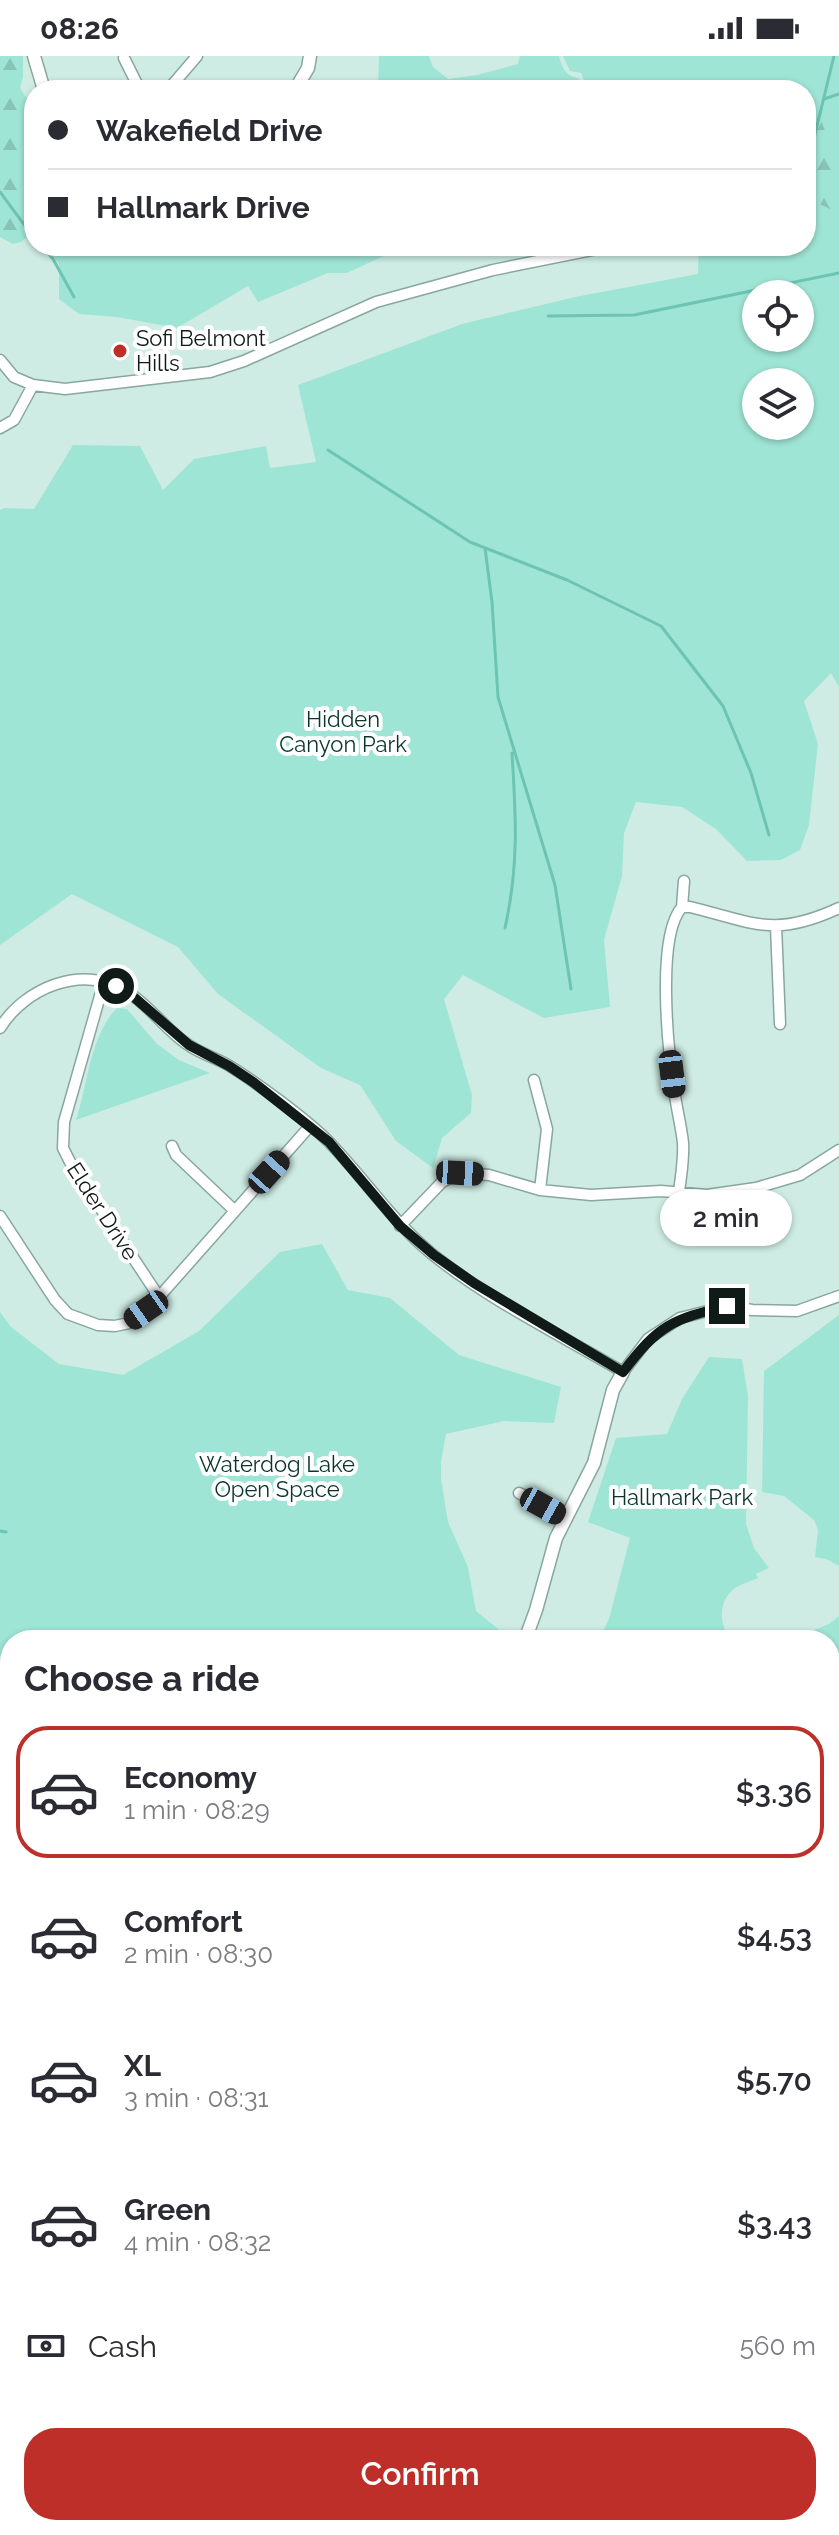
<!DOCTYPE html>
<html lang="en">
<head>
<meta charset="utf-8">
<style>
	body { margin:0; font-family:Raleway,sans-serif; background:#f7f7f7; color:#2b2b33; height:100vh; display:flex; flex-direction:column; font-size:30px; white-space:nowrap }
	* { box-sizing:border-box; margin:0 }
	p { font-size:26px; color:#7c7c81 }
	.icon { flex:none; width:44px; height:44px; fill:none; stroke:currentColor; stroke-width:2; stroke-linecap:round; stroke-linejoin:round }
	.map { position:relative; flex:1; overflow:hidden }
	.drawer { position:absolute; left:0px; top:1574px; width:840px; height:906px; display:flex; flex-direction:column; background:#fff; border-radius:32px 32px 0 0; box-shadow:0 2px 6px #0004 }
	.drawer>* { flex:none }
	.hud { position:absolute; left:24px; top:24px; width:792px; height:176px; border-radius:32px; box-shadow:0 2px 6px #0004; display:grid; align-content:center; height:176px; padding:0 24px; background:#fff }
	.fabs { position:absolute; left:742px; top:224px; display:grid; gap:16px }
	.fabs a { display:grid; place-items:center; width:72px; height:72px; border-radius:50%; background:#fff; box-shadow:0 2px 6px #0004; font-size:40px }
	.end { position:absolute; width:36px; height:36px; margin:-18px; border:10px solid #101b18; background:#fff; box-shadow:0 0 0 4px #fff }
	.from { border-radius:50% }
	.bubble { position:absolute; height:56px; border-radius:28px; background:#fff; box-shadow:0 2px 6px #0004; font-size:26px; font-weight:600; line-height:56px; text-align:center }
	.car { position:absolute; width:24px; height:48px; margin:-24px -12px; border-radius:10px; box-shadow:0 0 6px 2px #0007; background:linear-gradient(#222 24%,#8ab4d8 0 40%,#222 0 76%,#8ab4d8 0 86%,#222 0) }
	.hud b { display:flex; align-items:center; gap:28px; height:76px; font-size:30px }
	.hud b+b { border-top:2px solid #e1e1e2 }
	.hud i { width:20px; height:20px; background:#2b2b33 }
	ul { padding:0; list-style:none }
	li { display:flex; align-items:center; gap:24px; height:132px; margin:0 16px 12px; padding:0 8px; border:4px solid transparent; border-radius:32px }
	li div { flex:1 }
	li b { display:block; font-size:30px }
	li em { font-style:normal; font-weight:600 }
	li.selected { border-color:#bd2f28 }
	li>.icon { width:72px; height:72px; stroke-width:1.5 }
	h2 { padding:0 24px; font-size:36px; line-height:96px }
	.pay { display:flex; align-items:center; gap:20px; height:88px; padding:0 24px; font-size:30px }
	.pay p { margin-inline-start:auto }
	.action { display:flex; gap:16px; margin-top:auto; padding:16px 24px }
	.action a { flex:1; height:92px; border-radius:32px; background:#bd2f28; color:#fff; font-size:32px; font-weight:600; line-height:92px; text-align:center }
	.status { display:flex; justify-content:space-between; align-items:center; height:56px; padding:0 40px; background:#fff; direction:ltr }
	.status svg { height:22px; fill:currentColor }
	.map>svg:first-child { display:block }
	.green { fill:#9fe5d5; fill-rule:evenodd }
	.forest { fill:url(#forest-firs) }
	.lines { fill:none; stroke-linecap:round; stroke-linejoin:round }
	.stream { stroke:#6cc4b1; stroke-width:3 }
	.minor-casing { stroke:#89a69f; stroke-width:13 }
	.tertiary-casing { stroke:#89a69f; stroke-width:15 }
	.minor { stroke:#fff; stroke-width:10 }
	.tertiary { stroke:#fff; stroke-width:12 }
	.route { stroke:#101b18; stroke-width:10 }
	.poi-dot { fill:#bd2f28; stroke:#fff; stroke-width:3 }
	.labels { text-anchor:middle; stroke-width:8; stroke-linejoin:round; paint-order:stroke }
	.poi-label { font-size:22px; fill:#101b18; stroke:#fff; text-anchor:start }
	.park-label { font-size:22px; fill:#0a352d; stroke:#fff }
	.street-label { font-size:22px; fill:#101b18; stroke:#fff }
</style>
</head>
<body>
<div class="status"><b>08:26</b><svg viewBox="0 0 49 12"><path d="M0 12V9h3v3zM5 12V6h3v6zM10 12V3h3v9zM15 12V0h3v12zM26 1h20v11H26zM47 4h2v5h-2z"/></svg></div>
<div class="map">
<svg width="839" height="2479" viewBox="0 0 839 2479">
	<defs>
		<pattern id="forest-firs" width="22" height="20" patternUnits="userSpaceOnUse" patternTransform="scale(2)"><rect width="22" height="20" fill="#9fe5d5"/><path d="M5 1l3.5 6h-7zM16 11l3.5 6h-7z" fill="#88c4b6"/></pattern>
	</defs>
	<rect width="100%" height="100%" fill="#ceece4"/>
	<path class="green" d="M379 0H429L433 11 448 23 477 19 518 8 520 0H559C562 12 566 20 578 22L585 34H378Z
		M563 0H839V631L831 617 804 645 818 688 809 769 800 794 781 804 747 805 716 773 682 751 636 746 624 777 622 820 604 884 610 951 544 962 463 919 444 943 472 1039 471 1057 442 1082 433 1112 396 1085 360 1029 321 1012 218 938 178 891 72 838 0 889V454L5 452 34 453 73 389 140 390 163 434 194 403 266 390 270 412 316 406 298 329 462 268 575 241 698 218 699 190H806V34H588L581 17 570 15ZM756 238H800V282H756ZM756 326H800V370H756Z
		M46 190H405L347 217H328L258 246 248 230 177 272 117 261 79 258 59 243V208Z
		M117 952 127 953 157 988 179 1004 210 1017 76 1064C88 1028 90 979 117 952Z
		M322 1188 348 1234 390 1242 459 1299 561 1331 554 1367 504 1365 446 1378 441 1406V1423L448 1466 468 1511 476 1555 508 1581 506 1584H10V1725L0 1722V1256L11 1271 59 1308 123 1319 199 1275 280 1196Z
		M839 1259V1510L826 1503 815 1501 818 1474 814 1464 784 1440 762 1436 764 1315Z
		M709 1301 742 1303 748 1340 746 1468 754 1492 769 1512 756 1518 758 1522C751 1525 741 1528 735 1532 717 1546 719 1569 731 1584H599L609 1563 630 1482 588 1466 616 1382 667 1378 682 1343Z
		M839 1560V2479H416L417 2470H830V1584H788L829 1568Z"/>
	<path class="forest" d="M0 0H23V21L20 32 34 54V176L21 186 13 188 0 181Z
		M814 61 821 64 839 111V157L806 142V62Z
		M835 2184H839V2245L830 2242V2190Z"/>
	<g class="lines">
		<path class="stream" d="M824 43 839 38
			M807 111 834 0
			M0 136 34 182
			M42 190 53 203 74 241
			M548 260 634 259 839 217
			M328 394 470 486 567 524 661 570 723 650 751 717 769 779
			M485 492 492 546 498 641 555 829 571 933
			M505 872C519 809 516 761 512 697
			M0 1475 6 1476"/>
		<g class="minor-casing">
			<path id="minor" d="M124 2 140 34
				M168 34 197 0
				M0 304 14 321 33 329 65 333 210 316 244 305 376 246 493 214 612 190
				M0 372 14 364 33 329
				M682 851 684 825
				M776 870 780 968
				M104 926 64 1066 63 1092 70 1106 159 1241
				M0 972C25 932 81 908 126 935 150 949 166 975 190 990 202 998 216 1002 228 1009 256 1026 306 1063 329 1086 365 1123 392 1165 432 1198 489 1244 559 1278 623 1316L648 1283 680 1262 727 1250 752 1254 797 1255 839 1240
				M534 1024 547 1073 540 1134
				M172 1090 176 1099 235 1155
				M679 1136C681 1120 684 1103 683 1087 681 1068 676 1051 674 1032 668 993 656 880 682 851H690C755 867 774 882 839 852
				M0 1160 55 1244 68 1258 98 1269 115 1270 129 1267 159 1241 310 1070
				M400 1170 442 1126 460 1117 489 1119 540 1134 591 1139 661 1135 707 1139 756 1132 800 1119 839 1094
				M519 1437 566 1462
				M0 1788 10 1790
				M0 2135 10 2100
				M0 2390 10 2407
				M63 2470 68 2479
				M244 2470 253 2479
				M349 2479 351 2470"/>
		</g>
		<g class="tertiary-casing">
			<path id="tertiary" d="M34 0 44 34
				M295 34 308 12 310 0
				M525 1584 536 1554 556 1482 594 1407 613 1334 623 1316
				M0 2327 10 2325"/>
		</g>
		<use href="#minor" class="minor"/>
		<use href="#tertiary" class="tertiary"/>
	</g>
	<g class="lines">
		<path class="route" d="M116 930 128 936 189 989 229 1010 253 1026 329 1086 400 1170 434 1199 474 1227 623 1316C659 1269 671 1264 727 1250"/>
	</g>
	<circle class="poi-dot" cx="120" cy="295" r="8"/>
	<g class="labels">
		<g class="poi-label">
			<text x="136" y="290">Sofi Belmont<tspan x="136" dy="25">Hills</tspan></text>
		</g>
		<g class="park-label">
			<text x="343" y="671">Hidden<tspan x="343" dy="25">Canyon Park</tspan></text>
			<text x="277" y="1416">Waterdog Lake<tspan x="277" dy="25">Open Space</tspan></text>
			<text x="682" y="1449">Hallmark Park</text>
		</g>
		<g class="street-label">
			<text transform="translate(103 1155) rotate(57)" y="8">Elder Drive</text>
		</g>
	</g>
</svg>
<div class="fabs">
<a><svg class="icon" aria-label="locate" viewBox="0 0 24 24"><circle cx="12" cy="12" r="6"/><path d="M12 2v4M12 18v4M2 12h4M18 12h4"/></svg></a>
<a><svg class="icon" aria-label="layers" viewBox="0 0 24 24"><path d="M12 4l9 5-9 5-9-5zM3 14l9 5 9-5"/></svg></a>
</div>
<i class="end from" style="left:116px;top:930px"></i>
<i class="end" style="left:727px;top:1250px"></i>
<div class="bubble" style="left:660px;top:1134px;width:132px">2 min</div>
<i class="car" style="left:672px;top:1018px;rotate:173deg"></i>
<i class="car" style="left:269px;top:1116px;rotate:42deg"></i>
<i class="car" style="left:460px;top:1117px;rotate:93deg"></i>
<i class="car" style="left:146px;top:1254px;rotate:235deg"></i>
<i class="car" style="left:543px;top:1450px;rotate:119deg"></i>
<div class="hud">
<b><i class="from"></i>Wakefield Drive</b>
<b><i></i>Hallmark Drive</b>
</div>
<section class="drawer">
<h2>Choose a ride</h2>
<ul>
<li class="selected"><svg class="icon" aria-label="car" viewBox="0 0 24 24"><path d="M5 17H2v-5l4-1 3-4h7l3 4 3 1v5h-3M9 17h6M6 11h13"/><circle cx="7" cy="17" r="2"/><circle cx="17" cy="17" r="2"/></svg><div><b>Economy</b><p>1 min · 08:29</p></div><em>$3.36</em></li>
<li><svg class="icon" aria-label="car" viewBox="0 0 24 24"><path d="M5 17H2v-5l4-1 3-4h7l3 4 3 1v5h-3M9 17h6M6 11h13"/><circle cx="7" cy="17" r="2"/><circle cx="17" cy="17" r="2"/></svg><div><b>Comfort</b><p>2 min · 08:30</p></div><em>$4.53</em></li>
<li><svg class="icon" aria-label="car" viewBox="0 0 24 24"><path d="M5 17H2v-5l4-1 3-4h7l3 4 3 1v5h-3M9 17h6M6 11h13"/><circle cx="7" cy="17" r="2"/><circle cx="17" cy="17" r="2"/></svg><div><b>XL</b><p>3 min · 08:31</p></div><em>$5.70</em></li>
<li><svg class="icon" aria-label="car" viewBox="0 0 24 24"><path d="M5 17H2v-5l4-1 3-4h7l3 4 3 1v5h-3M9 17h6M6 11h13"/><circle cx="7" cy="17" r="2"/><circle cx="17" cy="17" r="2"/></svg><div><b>Green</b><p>4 min · 08:32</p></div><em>$3.43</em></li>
</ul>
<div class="pay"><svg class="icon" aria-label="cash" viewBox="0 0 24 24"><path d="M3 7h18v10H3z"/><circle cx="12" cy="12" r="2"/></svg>Cash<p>560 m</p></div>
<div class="action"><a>Confirm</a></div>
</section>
</div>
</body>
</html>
